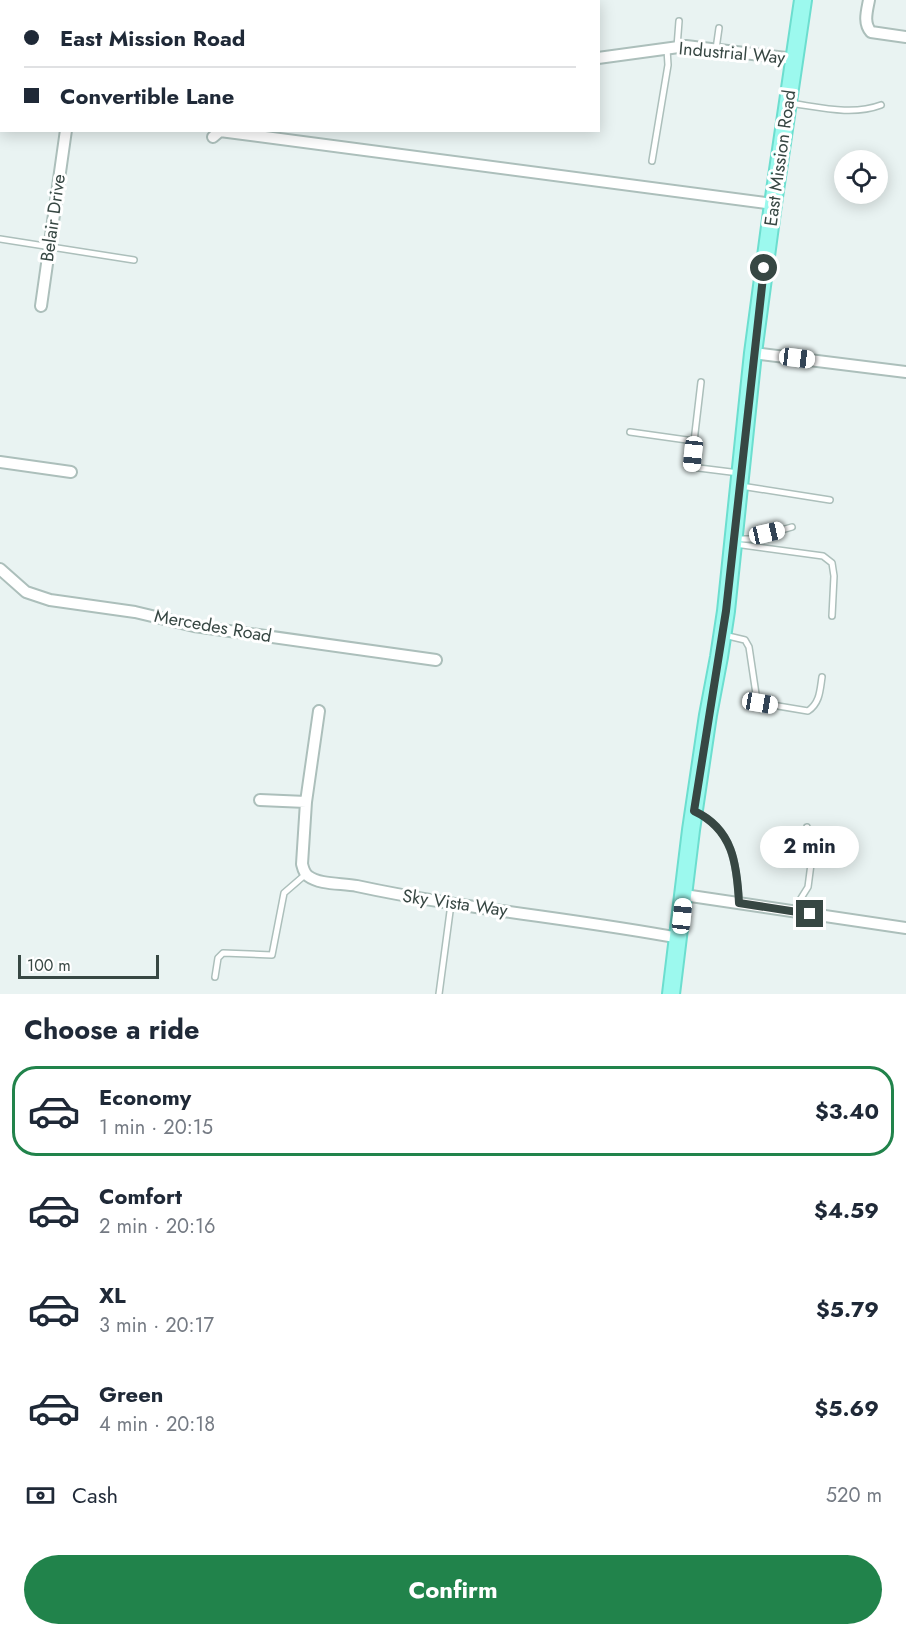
<!DOCTYPE html>
<html lang="en">
<head>
<meta charset="utf-8">
<style>
	body { margin:0; font-family:Jost,sans-serif; background:#f6f6f7; color:#1f2937; height:100vh; display:flex; flex-direction:column; font-size:22px; white-space:nowrap }
	* { box-sizing:border-box; margin:0 }
	p { font-size:20px; color:#747a83 }
	.icon { flex:none; width:33px; height:33px; fill:none; stroke:currentColor; stroke-width:2; stroke-linecap:round; stroke-linejoin:round }
	.map { position:relative; height:994px; overflow:hidden }
	.sheet { display:flex; flex-direction:column; background:#fff; flex:1 }
	.sheet>* { flex:none }
	.banner { position:absolute; left:0px; top:0px; width:600px; height:132px; box-shadow:0 3px 15px #0003; display:grid; align-content:center; height:132px; padding:0 24px; background:#fff }
	.fabs { position:absolute; left:834px; top:150px; display:grid; gap:12px }
	.fabs a { display:grid; place-items:center; width:54px; height:54px; border-radius:50%; background:#fff; box-shadow:0 3px 15px #0003; font-size:30px }
	.scale { position:absolute; left:18px; bottom:15px; width:141px; box-sizing:border-box; padding-left:6px; border:3px solid #374743; border-top:0; font-size:16px; line-height:21px; white-space:nowrap; color:#374743; -webkit-text-stroke:4px #fff; paint-order:stroke }
	.end { position:absolute; width:27px; height:27px; margin:-14px; border:8px solid #374743; background:#fff; box-shadow:0 0 0 3px #fff }
	.from { border-radius:50% }
	.bubble { position:absolute; height:42px; border-radius:21px; background:#fff; box-shadow:0 3px 15px #0003; font-size:20px; font-weight:700; line-height:42px; text-align:center }
	.car { position:absolute; width:18px; height:36px; margin:-18px -9px; border-radius:8px; box-shadow:0 0 4px 2px #0007; background:linear-gradient(#fff 24%,#345 0 40%,#fff 0 76%,#345 0 86%,#fff 0) }
	.banner b { display:flex; align-items:center; gap:21px; height:57px; font-size:22px }
	.banner b+b { border-top:2px solid #e0e1e3 }
	.banner i { width:15px; height:15px; background:#1f2937 }
	ul { padding:0; list-style:none }
	li { display:flex; align-items:center; gap:18px; height:90px; margin:0 12px 9px; padding:0 12px; border:3px solid transparent; border-radius:24px }
	li div { flex:1 }
	li b { display:block; font-size:22px }
	li em { font-style:normal; font-weight:700 }
	li.current { border-color:#21834b }
	li>.icon { width:54px; height:54px; stroke-width:1.5 }
	h2 { padding:0 24px; font-size:27px; line-height:72px }
	.pay { display:flex; align-items:center; gap:15px; height:66px; padding:0 24px; font-size:22px }
	.pay p { margin-inline-start:auto }
	.primary-button { display:flex; gap:12px; margin-top:auto; padding:12px 24px }
	.primary-button a { flex:1; height:69px; border-radius:36px; background:#21834b; color:#fff; font-size:24px; font-weight:700; line-height:69px; text-align:center }
	.map>svg:first-child { display:block }
	.lines { fill:none; stroke-linecap:round; stroke-linejoin:round }
	.lane-casing { stroke:#acbfbb; stroke-width:8 }
	.street-casing { stroke:#acbfbb; stroke-width:14 }
	.primary-casing { stroke:#6cdecf; stroke-width:20 }
	.lane { stroke:#fff; stroke-width:5 }
	.street { stroke:#fff; stroke-width:10 }
	.primary { stroke:#9cf9ee; stroke-width:16 }
	.route { stroke:#374743; stroke-width:8 }
	.labels { text-anchor:middle; stroke-width:6; stroke-linejoin:round; paint-order:stroke }
	.street-label { font-size:18px; fill:#374743; stroke:#fff }
</style>
</head>
<body>
<div class="map">
<svg width="906" height="994" viewBox="0 0 906 994">
	<rect width="100%" height="100%" fill="#e9f3f2"/>
	<g class="lines">
		<g class="lane-casing">
			<path id="lane" d="M464 2 465 0
				M500 2V0
				M573 2V0
				M677 47 679 21
				M716 49 719 28
				M789 103C819 107 852 116 881 105
				M652 161 668 65 667 49
				M0 239 134 260
				M701 382 691 467 739 473
				M630 432 694 441
				M741 486 830 500
				M736 539H750L792 527
				M735 544 823 556 832 563 834 576 832 616
				M724 635 745 640 749 647 756 694 757 701 760 703 808 711C820 703 820 690 822 677
				M695 812C733 828 737 866 739 903
				M793 911 808 887 811 864 807 827
				M215 977 218 958 223 953 272 955 284 893 306 874
				M439 994 451 904"/>
		</g>
		<g class="street-casing">
			<path id="street" d="M446 0 447 2
				M869 0C867 11 863 23 871 32L906 37
				M50 2 51 0
				M167 2V0
				M293 2V0
				M598 58 686 46 794 59
				M0 86H2
				M0 96H2
				M213 137 220 131 773 204
				M41 306 66 130
				M753 353 906 372
				M0 462 71 472
				M0 569 26 592 50 600 135 612 194 626 436 660
				M319 711 306 802 302 864C303 868 304 873 308 876 320 885 342 883 357 886 463 909 572 918 679 938
				M260 800 306 802
				M684 895 906 928"/>
		</g>
		<g class="primary-casing">
			<path id="primary" d="M671 994 691 830 708 715 719 657 726 611 753 353 773 204 803 0"/>
		</g>
		<use href="#lane" class="lane"/>
		<use href="#street" class="street"/>
		<use href="#primary" class="primary"/>
	</g>
	<g class="lines">
		<path class="route" d="M764 268 726 611 694 811C733 829 737 864 739 903L810 914"/>
	</g>
	<g class="labels">
		<g class="street-label">
			<text transform="translate(732 53) rotate(5)" y="6">Industrial Way</text>
			<text transform="translate(780 158) rotate(-82)" y="6">East Mission Road</text>
			<text transform="translate(53 218) rotate(-82)" y="6">Belair Drive</text>
			<text transform="translate(213 626) rotate(10)" y="6">Mercedes Road</text>
			<text transform="translate(455 903) rotate(8)" y="6">Sky Vista Way</text>
		</g>
	</g>
</svg>
<div class="fabs">
<a><svg class="icon" aria-label="locate" viewBox="0 0 24 24"><circle cx="12" cy="12" r="6"/><path d="M12 2v4M12 18v4M2 12h4M18 12h4"/></svg></a>
</div>
<div class="scale">100 m</div>
<i class="end from" style="left:764px;top:268px"></i>
<i class="end" style="left:810px;top:914px"></i>
<div class="bubble" style="left:760px;top:826px;width:99px">2 min</div>
<i class="car" style="left:797px;top:358px;rotate:97deg"></i>
<i class="car" style="left:693px;top:454px;rotate:186deg"></i>
<i class="car" style="left:767px;top:533px;rotate:77deg"></i>
<i class="car" style="left:760px;top:703px;rotate:100deg"></i>
<i class="car" style="left:682px;top:916px;rotate:6deg"></i>
<div class="banner">
<b><i class="from"></i>East Mission Road</b>
<b><i></i>Convertible Lane</b>
</div>
</div>
<section class="sheet">
<h2>Choose a ride</h2>
<ul>
<li class="current"><svg class="icon" aria-label="car" viewBox="0 0 24 24"><path d="M5 17H2v-5l4-1 3-4h7l3 4 3 1v5h-3M9 17h6M6 11h13"/><circle cx="7" cy="17" r="2"/><circle cx="17" cy="17" r="2"/></svg><div><b>Economy</b><p>1 min · 20:15</p></div><em>$3.40</em></li>
<li><svg class="icon" aria-label="car" viewBox="0 0 24 24"><path d="M5 17H2v-5l4-1 3-4h7l3 4 3 1v5h-3M9 17h6M6 11h13"/><circle cx="7" cy="17" r="2"/><circle cx="17" cy="17" r="2"/></svg><div><b>Comfort</b><p>2 min · 20:16</p></div><em>$4.59</em></li>
<li><svg class="icon" aria-label="car" viewBox="0 0 24 24"><path d="M5 17H2v-5l4-1 3-4h7l3 4 3 1v5h-3M9 17h6M6 11h13"/><circle cx="7" cy="17" r="2"/><circle cx="17" cy="17" r="2"/></svg><div><b>XL</b><p>3 min · 20:17</p></div><em>$5.79</em></li>
<li><svg class="icon" aria-label="car" viewBox="0 0 24 24"><path d="M5 17H2v-5l4-1 3-4h7l3 4 3 1v5h-3M9 17h6M6 11h13"/><circle cx="7" cy="17" r="2"/><circle cx="17" cy="17" r="2"/></svg><div><b>Green</b><p>4 min · 20:18</p></div><em>$5.69</em></li>
</ul>
<div class="pay"><svg class="icon" aria-label="cash" viewBox="0 0 24 24"><path d="M3 7h18v10H3z"/><circle cx="12" cy="12" r="2"/></svg>Cash<p>520 m</p></div>
<div class="primary-button"><a>Confirm</a></div>
</section>
</body>
</html>
